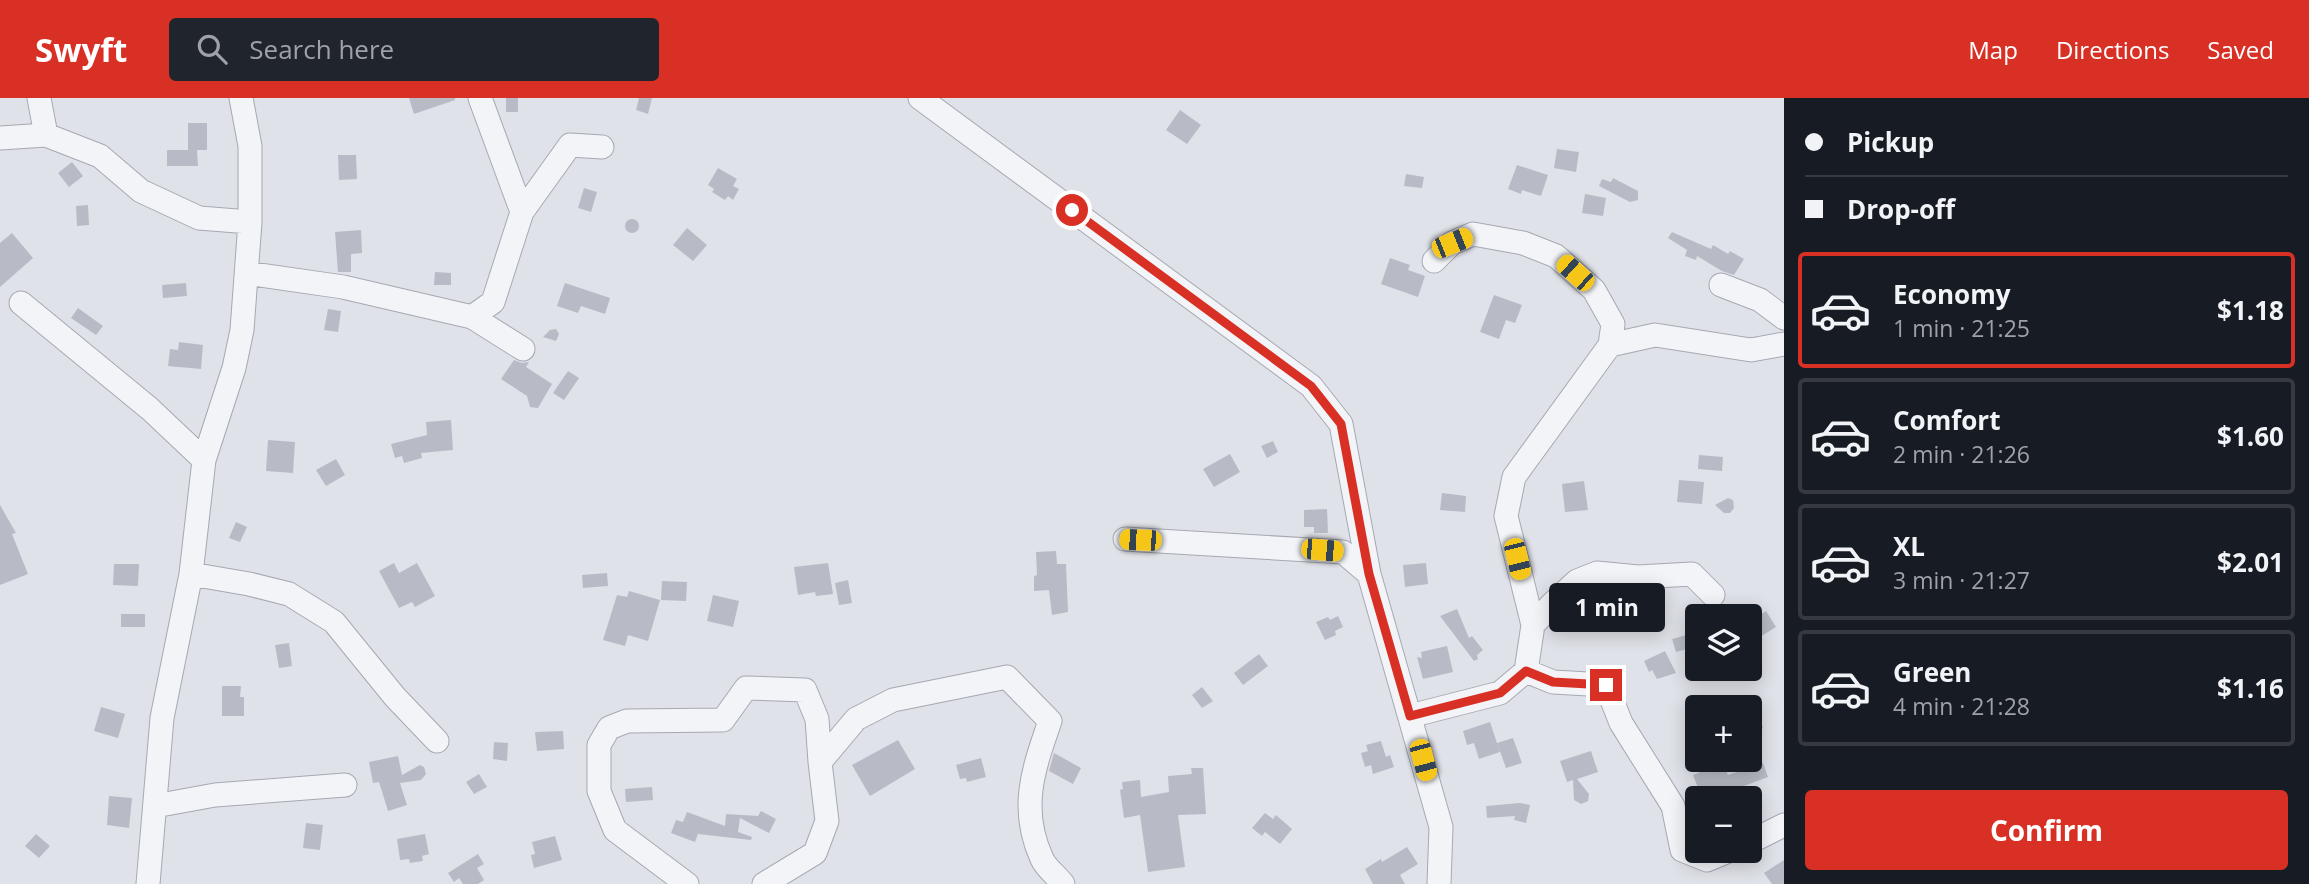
<!DOCTYPE html>
<html lang="en">
<head>
<meta charset="utf-8">
<style>
	body { margin:0; font-family:"Open Sans",sans-serif; background:#20242c; color:#f1f3f6; height:100vh; display:flex; flex-direction:column; font-size:26px; white-space:nowrap }
	* { box-sizing:border-box; margin:0 }
	p { font-size:23px; color:#9ea1a6 }
	.icon { flex:none; width:38px; height:38px; fill:none; stroke:currentColor; stroke-width:2; stroke-linecap:round; stroke-linejoin:round }
	.map { position:relative; flex:1; overflow:hidden }
	.drawer { display:flex; flex-direction:column; background:#171b24; width:525px }
	.drawer>* { flex:none }
	.hud { display:grid; align-content:center; height:154px; padding:0 21px; background:#171b24 }
	.tools { position:absolute; left:1685px; top:506px; display:grid; gap:14px }
	.tools a { display:grid; place-items:center; width:77px; height:77px; border-radius:7px; background:#171b24; box-shadow:0 4px 18px #0003; font-size:35px }
	.end { position:absolute; width:32px; height:32px; margin:-16px; border:9px solid #d93025; background:#fff; box-shadow:0 0 0 4px #fff }
	.from { border-radius:50% }
	.bubble { position:absolute; height:49px; border-radius:7px; background:#171b24; box-shadow:0 4px 18px #0003; font-size:23px; font-weight:700; line-height:49px; text-align:center }
	.car { position:absolute; width:21px; height:42px; margin:-21px -10px; border-radius:9px; box-shadow:0 0 5px 2px #0007; background:linear-gradient(#f5c518 24%,#345 0 40%,#f5c518 0 76%,#345 0 86%,#f5c518 0) }
	.hud b { display:flex; align-items:center; gap:24px; height:66px; font-size:26px }
	.hud b+b { border-top:2px solid #363941 }
	.hud i { width:18px; height:18px; background:#f1f3f6 }
	ul { padding:0; list-style:none }
	li { display:flex; align-items:center; gap:21px; height:116px; margin:0 14px 10px; padding:0 7px; border:4px solid #363941; border-radius:7px }
	li div { flex:1 }
	li b { display:block; font-size:26px }
	li em { font-style:normal; font-weight:700 }
	li.current { border-color:#d93025 }
	li>.icon { width:63px; height:63px; stroke-width:1.5 }
	.action { display:flex; gap:14px; margin-top:auto; padding:14px 21px }
	.action a { flex:1; height:80px; border-radius:7px; background:#d93025; color:#fff; font-size:28px; font-weight:700; line-height:80px; text-align:center }
	header { display:flex; align-items:center; gap:42px; box-sizing:border-box; height:98px; padding:0 35px; background:#d93025; color:#fff }
	header strong { font-size:33px }
	nav { display:flex; gap:38px; margin-inline-start:auto; font-size:24px }
	.search { width:490px; height:63px; background:#20242c; display:flex; align-items:center; gap:18px; box-sizing:border-box; padding:0 24px; border-radius:7px; color:#9ea1a6; font-size:26px }
	main { display:flex; flex:1; min-height:0 }
	.map>svg:first-child { display:block }
	.building { fill:#b8bbc5 }
	.lines { fill:none; stroke-linecap:round; stroke-linejoin:round }
	.minor-casing { stroke:#a6a8b3; stroke-width:25 }
	.minor { stroke:#f3f4f7; stroke-width:23 }
	.route { stroke:#d93025; stroke-width:9 }
</style>
</head>
<body>
<header>
<strong>Swyft</strong>
<div class="search"><svg class="icon" aria-label="search" viewBox="0 0 24 24"><circle cx="10" cy="10" r="6"/><path d="M15 15l6 6"/></svg>Search here</div>
<nav><a>Map</a><a>Directions</a><a>Saved</a></nav>
</header>
<main>
<div class="map">
<svg width="1784" height="786" viewBox="0 0 1784 786">
	<rect width="100%" height="100%" fill="#e0e2e9"/>
	<path class="building" d="M409 0H455V2L414 16Z
		M506 0H518V14H506Z
		M639 0H652L648 16 636 12Z
		M1180 12 1201 27 1187 46 1166 32Z
		M188 25H207V52H197L198 68H167V52H193H188Z
		M1557 51 1579 54 1576 74 1554 70Z
		M338 57H356L357 81 339 82Z
		M72 64 83 78 69 89 58 75Z
		M1517 67 1548 77 1541 98 1522 92 1521 96 1508 91Z
		M718 70 737 81 733 88 739 91 733 102 728 98 725 102 712 94 714 91 708 87Z
		M1406 76 1424 79 1422 90 1404 88Z
		M1613 80 1638 93V102L1630 104 1599 88 1602 81 1611 84Z
		M584 90 597 94 591 114 578 110Z
		M1585 96 1606 100 1603 118 1582 115Z
		M88 107 89 127 77 128 76 108Z
		M625 128a7 7 0 1 1 14 0a7 7 0 1 1-14 0Z
		M687 130 707 147 693 163 673 147Z
		M361 132 362 155 351 156V174H338L335 134Z
		M1672 134 1711 151 1713 147 1728 156 1730 153 1744 161 1734 177 1722 173 1697 158 1696 162 1685 158 1687 152 1668 140Z
		M12 135 33 160 0 189V145Z
		M1390 160 1410 167 1408 172 1425 178 1418 199 1381 186Z
		M435 174 451 175V187H434Z
		M186 185 187 198 163 200 162 187Z
		M565 185 610 200 605 216 581 208 578 215 557 208Z
		M1494 197 1522 207 1515 225 1506 222 1499 241 1480 234Z
		M78 210 103 228 96 237 71 220Z
		M328 211 341 213 338 234 324 232Z
		M556 231 559 236 556 243 543 239 550 232Z
		M179 244 203 247 201 271 168 268 170 251 178 252Z
		M514 262 522 265 529 264 526 269 552 286 538 310 530 309 527 298 501 281Z
		M568 273 579 280 564 302 553 295Z
		M451 322 453 352 421 355 422 360 404 365 402 358 395 360 391 346 427 337 426 324Z
		M268 342 295 344 293 375 266 373Z
		M1273 343 1278 354 1267 360 1261 348Z
		M1230 356 1240 374 1214 389 1203 371Z
		M1699 357 1723 359 1722 373 1698 371Z
		M336 361 345 377 326 388 316 372Z
		M1679 382 1704 384 1702 406 1677 404Z
		M1584 383 1588 412 1565 414 1562 386Z
		M1442 395 1466 398 1465 414 1440 412Z
		M1728 400 1733 402 1734 410 1730 415H1724L1715 407Z
		M0 407 16 435 12 436 28 476 0 487Z
		M1327 411 1328 435H1314V429H1304V412Z
		M236 424 247 429 240 444 229 440Z
		M1056 453 1057 466H1066L1068 514 1052 517 1049 492 1034 493V478L1037 477 1036 454Z
		M394 465 399 475 417 465 435 498 415 509 412 504 399 510 379 473Z
		M828 465 833 496 816 498 815 494 798 497 794 469Z
		M1426 465 1428 486 1405 489 1403 467Z
		M114 466H139L138 488 113 487Z
		M607 475 608 488 583 490 582 477Z
		M848 482 852 505 839 507 835 485Z
		M662 483 687 484 686 503 661 502Z
		M629 493 660 502 648 543 628 537 625 548 603 542 617 497 627 499Z
		M713 497 739 503 733 529 707 523Z
		M1457 511 1469 540 1472 538 1483 552 1477 557 1478 561 1474 563 1440 518Z
		M1766 513 1776 529 1750 545V523Z
		M121 516H145V529H121Z
		M1338 518 1343 529 1335 533 1336 537 1325 542 1316 524 1328 519 1330 522Z
		M1690 536 1694 549 1676 554 1672 541Z
		M289 545 292 568 279 570 275 547Z
		M1447 548 1453 574 1423 581 1417 559 1422 560 1421 554Z
		M1665 553 1676 575 1657 581 1652 572 1649 574 1644 563Z
		M1259 556 1268 568 1243 587 1234 575Z
		M222 588H241L240 599H244V618H222Z
		M1202 589 1213 603 1202 610 1192 597Z
		M101 609 125 616 118 640 94 633Z
		M1750 620 1759 623 1763 629 1760 637 1750 641Z
		M1490 624 1500 654 1479 661 1474 645 1467 647 1463 633Z
		M563 633 564 651 537 653 535 634Z
		M1513 640 1522 665 1506 670 1497 645Z
		M898 642 915 671 870 698 852 667Z
		M1381 643 1386 659 1390 657 1394 669 1373 676 1371 667 1365 669 1361 655 1368 653 1366 647Z
		M494 644 508 645 507 663 493 661Z
		M1591 653 1598 674 1577 681 1589 696 1588 703 1581 706 1574 702 1573 682 1567 684 1560 663Z
		M1054 655 1081 670 1073 686 1049 673Z
		M398 658 402 677 420 667 424 669 426 676 421 682 400 685 407 707 388 713 379 684 373 685 369 664Z
		M981 660 986 679 967 684 966 680 960 681 956 667Z
		M1723 665 1728 677 1763 665 1768 679 1712 700H1702L1693 677Z
		M1191 670H1203L1206 716 1178 717 1185 769 1148 774 1140 717 1124 720 1120 692 1123 691 1122 684 1140 682 1141 699 1169 694 1168 678 1192 676Z
		M479 676 487 689 474 696 466 684Z
		M652 689 653 702 626 704 625 691Z
		M109 698 132 700 129 730 107 727Z
		M1520 705 1530 707 1526 725 1514 722 1515 718 1487 720 1486 708Z
		M761 713 776 721 769 735 740 720 738 734 752 739 751 742 698 736 695 744 671 735 676 722 683 724 687 714 725 728 726 716 758 718Z
		M1265 715 1273 721 1276 717 1292 731 1280 746 1265 734 1262 738 1252 730Z
		M306 725 323 727 320 752 303 750Z
		M36 736 50 748 39 760 25 748Z
		M425 736 429 756 422 758 423 763 410 765 409 761 400 762 397 741Z
		M555 738 562 762 534 770 531 757 535 756 532 744Z
		M1407 749 1418 766 1400 777 1405 786H1373L1365 771 1381 761 1382 764Z
		M478 756 484 766 477 770 484 782 478 786H463L459 780 454 784 448 775Z
		M1784 762V786H1772L1764 775Z"/>
	<g class="lines">
		<g class="minor-casing">
			<path id="minor" d="M39 0 46 37
				M920 0 1311 288 1341 326 1369 476 1441 729 1439 786
				M0 40 46 37 100 58 141 93 199 120 250 124
				M522 114 570 47 602 49
				M1434 163 1452 145 1473 136 1523 145 1556 158 1594 192 1613 226 1610 247
				M247 175 343 189 472 219 493 204 522 114 480 0
				M1721 187 1760 202 1784 220
				M21 205 150 311 204 362
				M472 219 523 251
				M1125 441 1343 454 1369 476
				M191 476 249 486 289 496 334 524 395 599 437 643
				M1533 527 1552 506 1577 483 1597 475 1638 479 1692 476 1713 497
				M1526 573 1553 584 1606 587 1621 625 1673 708 1682 752 1707 762 1731 752
				M1410 618 1500 595 1526 573 1533 527 1506 418 1514 379 1610 247 1655 237 1751 252 1784 246
				M155 708 215 697 345 687
				M1750 744 1784 727
				M148 786 162 620 191 476 204 362 234 270 242 232 250 124V48L241 0
				M687 786 615 732 599 693V647L609 630 627 623 723 622 746 590 805 592 817 621 820 664
				M764 786 815 755 827 723 820 664 856 621 893 602 1007 579 1050 623C1033 672 1019 711 1042 761 1046 770 1057 778 1063 786"/>
		</g>
		<use href="#minor" class="minor"/>
	</g>
	<g class="lines">
		<path class="route" d="M1072 112 1311 288 1341 326 1369 476 1410 618 1500 595 1526 573 1553 584 1606 587"/>
	</g>
</svg>
<div class="tools">
<a><svg class="icon" aria-label="layers" viewBox="0 0 24 24"><path d="M12 4l9 5-9 5-9-5zM3 14l9 5 9-5"/></svg></a>
<a>+</a>
<a>−</a>
</div>
<i class="end from" style="left:1072px;top:112px"></i>
<i class="end" style="left:1606px;top:587px"></i>
<div class="bubble" style="left:1549px;top:485px;width:116px">1 min</div>
<i class="car" style="left:1452px;top:145px;rotate:68deg"></i>
<i class="car" style="left:1575px;top:175px;rotate:312deg"></i>
<i class="car" style="left:1140px;top:442px;rotate:272deg"></i>
<i class="car" style="left:1322px;top:452px;rotate:95deg"></i>
<i class="car" style="left:1517px;top:461px;rotate:166deg"></i>
<i class="car" style="left:1423px;top:662px;rotate:165deg"></i>
</div>
<section class="drawer">
<div class="hud">
<b><i class="from"></i>Pickup</b>
<b><i></i>Drop-off</b>
</div>
<ul>
<li class="current"><svg class="icon" aria-label="car" viewBox="0 0 24 24"><path d="M5 17H2v-5l4-1 3-4h7l3 4 3 1v5h-3M9 17h6M6 11h13"/><circle cx="7" cy="17" r="2"/><circle cx="17" cy="17" r="2"/></svg><div><b>Economy</b><p>1 min · 21:25</p></div><em>$1.18</em></li>
<li><svg class="icon" aria-label="car" viewBox="0 0 24 24"><path d="M5 17H2v-5l4-1 3-4h7l3 4 3 1v5h-3M9 17h6M6 11h13"/><circle cx="7" cy="17" r="2"/><circle cx="17" cy="17" r="2"/></svg><div><b>Comfort</b><p>2 min · 21:26</p></div><em>$1.60</em></li>
<li><svg class="icon" aria-label="car" viewBox="0 0 24 24"><path d="M5 17H2v-5l4-1 3-4h7l3 4 3 1v5h-3M9 17h6M6 11h13"/><circle cx="7" cy="17" r="2"/><circle cx="17" cy="17" r="2"/></svg><div><b>XL</b><p>3 min · 21:27</p></div><em>$2.01</em></li>
<li><svg class="icon" aria-label="car" viewBox="0 0 24 24"><path d="M5 17H2v-5l4-1 3-4h7l3 4 3 1v5h-3M9 17h6M6 11h13"/><circle cx="7" cy="17" r="2"/><circle cx="17" cy="17" r="2"/></svg><div><b>Green</b><p>4 min · 21:28</p></div><em>$1.16</em></li>
</ul>
<div class="action"><a>Confirm</a></div>
</section>
</main>
</body>
</html>
